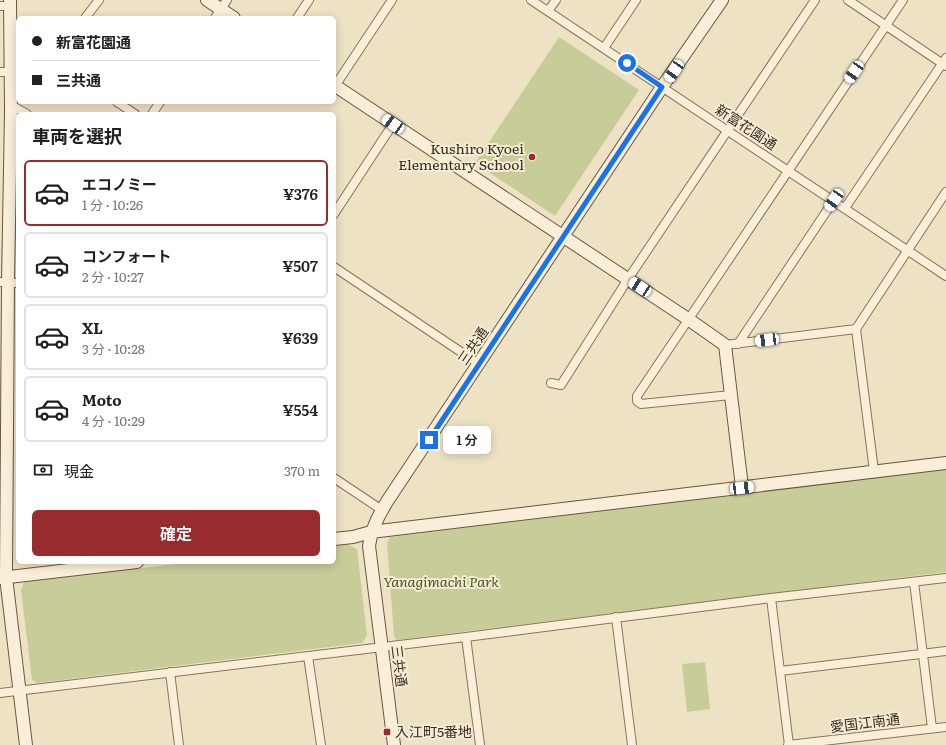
<!DOCTYPE html>
<html lang="ja">
<head>
<meta charset="utf-8">
<style>
	body { margin:0; font-family:Literata,"Noto Sans JP",serif; background:#f6f6f6; color:#202124; height:100vh; display:flex; flex-direction:column; font-size:15px; white-space:nowrap }
	* { box-sizing:border-box; margin:0 }
	p { font-size:13px; color:#757577 }
	.icon { flex:none; width:22px; height:22px; fill:none; stroke:currentColor; stroke-width:2; stroke-linecap:round; stroke-linejoin:round }
	.map { position:relative; flex:1; overflow:hidden }
	.sheet { position:absolute; left:16px; top:112px; width:320px; height:452px; display:flex; flex-direction:column; background:#fff; border-radius:6px; box-shadow:0 2px 10px #0003 }
	.sheet>* { flex:none }
	.top-card { position:absolute; left:16px; top:16px; width:320px; height:88px; border-radius:6px; box-shadow:0 2px 10px #0003; display:grid; align-content:center; height:88px; padding:0 16px; background:#fff }
	.end { position:absolute; width:18px; height:18px; margin:-9px; border:5px solid #1a73e8; background:#fff; box-shadow:0 0 0 2px #fff }
	.from { border-radius:50% }
	.bubble { position:absolute; height:28px; border-radius:6px; background:#fff; box-shadow:0 2px 10px #0003; font-size:13px; font-weight:600; line-height:28px; text-align:center }
	.car { position:absolute; width:12px; height:24px; margin:-12px -6px; border-radius:5px; box-shadow:0 0 3px 1px #0007; background:linear-gradient(#fff 24%,#345 0 40%,#fff 0 76%,#345 0 86%,#fff 0) }
	.top-card b { display:flex; align-items:center; gap:14px; height:38px; font-size:15px }
	.top-card b+b { border-top:1px solid #e0e0e0 }
	.top-card i { width:10px; height:10px; background:#202124 }
	ul { padding:0; list-style:none }
	li { display:flex; align-items:center; gap:12px; height:66px; margin:0 8px 6px; padding:0 8px; border:2px solid #e0e0e0; border-radius:6px }
	li div { flex:1 }
	li b { display:block; font-size:15px }
	li em { font-style:normal; font-weight:600 }
	li.on { border-color:#982b2d }
	li>.icon { width:36px; height:36px; stroke-width:1.5 }
	h2 { padding:0 16px; font-size:18px; line-height:48px }
	.pay { display:flex; align-items:center; gap:10px; height:44px; padding:0 16px; font-size:15px }
	.pay p { margin-inline-start:auto }
	.cta { display:flex; gap:8px; margin-top:auto; padding:8px 16px }
	.cta a { flex:1; height:46px; border-radius:6px; background:#982b2d; color:#fff; font-size:16px; font-weight:600; line-height:46px; text-align:center }
	.map>svg:first-child { display:block }
	.green { fill:#c7cc99 }
	.lines { fill:none; stroke-linecap:round; stroke-linejoin:round }
	.street-casing { stroke:#89735b; stroke-width:10 }
	.secondary-casing { stroke:#6b543e; stroke-width:14 }
	.street { stroke:#f9efd9; stroke-width:8 }
	.secondary { stroke:#f9efd9; stroke-width:12 }
	.route { stroke:#1a73e8; stroke-width:5 }
	.poi-dot { fill:#982b2d; stroke:#f5ecd5; stroke-width:1.5 }
	.labels { text-anchor:middle; stroke-width:4; stroke-linejoin:round; paint-order:stroke }
	.street-label { font-size:14px; fill:#392c1f; stroke:#f5ecd5 }
	.poi-label { font-size:14px; fill:#392c1f; stroke:#f5ecd5; text-anchor:end }
	.park-label { font-size:14px; font-style:italic; fill:#4a5626; stroke:#f5ecd5 }
</style>
</head>
<body>
<div class="map">
<svg width="946" height="745" viewBox="0 0 946 745">
	<rect width="100%" height="100%" fill="#eee2c5"/>
	<path class="green" d="M559 37 639 90 555 216 475 163Z
		M946 468V572L397 640 394 636 387 543 390 537Z
		M347 544 357 549 367 635 362 643 37 683 32 680 21 590 24 582 193 562H334V545Z
		M705 662 710 709 687 712 682 664Z"/>
	<g class="lines">
		<g class="street-casing">
			<path id="street" d="M531 0 946 276
				M848 0 946 66
				M0 6H10
				M548 11 556 0
				M85 18 99 0
				M215 18 227 0
				M297 18 309 0
				M604 48 636 0
				M0 72H10
				M335 86 392 0
				M117 102 135 114
				M11 105 27 114
				M152 114 160 102
				M845 208 946 58
				M334 214 393 124
				M334 267 479 364
				M0 282 18 283
				M738 344 834 200
				M725 345 856 329
				M551 383 561 385 628 279 815 0
				M731 395 641 404 637 401V396L903 0
				M874 471 856 329 946 192
				M334 478 382 510
				M914 582 932 728
				M771 598 789 745
				M616 617 632 745
				M466 637 480 745
				M308 656 321 745
				M780 671 946 651
				M170 672 179 745
				M0 693 466 637 771 598 946 578
				M788 745 946 727"/>
		</g>
		<g class="secondary-casing">
			<path id="secondary" d="M10 0 11 112 8 283 6 577 26 745
				M207 0 234 18
				M334 85 688 319 725 345 742 487
				M334 539 353 537 371 532 946 463
				M0 578 137 562
				M394 745 369 546C371 529 379 514 388 500L662 87 722 0"/>
		</g>
		<use href="#street" class="street"/>
		<use href="#secondary" class="secondary"/>
	</g>
	<g class="lines">
		<path class="route" d="M429 440 662 87 627 63"/>
	</g>
	<g class="poi-dot">
		<circle cx="532" cy="157" r="4"/>
		<rect x="383" y="728" width="8" height="8" rx="2"/>
	</g>
	<g class="labels">
		<g class="street-label">
			<text transform="translate(746 127) rotate(33)" y="5">新富花園通</text>
			<text transform="translate(473 346) rotate(-56)" y="5">三共通</text>
			<text transform="translate(399 666) rotate(83)" y="5">三共通</text>
			<text transform="translate(865 723) rotate(-7)" y="5">愛国江南通</text>
		</g>
		<g class="poi-label">
			<text x="524" y="154">Kushiro Kyoei<tspan x="524" dy="16">Elementary School</tspan></text>
			<text x="395" y="737" text-anchor="start">入江町5番地</text>
		</g>
		<g class="park-label">
			<text x="441" y="587">Yanagimachi Park</text>
		</g>
	</g>
</svg>
<i class="end from" style="left:627px;top:63px"></i>
<i class="end" style="left:429px;top:440px"></i>
<div class="bubble" style="left:443px;top:426px;width:48px">1 分</div>
<i class="car" style="left:674px;top:71px;rotate:214deg"></i>
<i class="car" style="left:854px;top:72px;rotate:214deg"></i>
<i class="car" style="left:393px;top:124px;rotate:304deg"></i>
<i class="car" style="left:834px;top:200px;rotate:214deg"></i>
<i class="car" style="left:640px;top:287px;rotate:303deg"></i>
<i class="car" style="left:767px;top:340px;rotate:263deg"></i>
<i class="car" style="left:742px;top:488px;rotate:83deg"></i>
<div class="top-card">
<b><i class="from"></i>新富花園通</b>
<b><i></i>三共通</b>
</div>
<section class="sheet">
<h2>車両を選択</h2>
<ul>
<li class="on"><svg class="icon" aria-label="car" viewBox="0 0 24 24"><path d="M5 17H2v-5l4-1 3-4h7l3 4 3 1v5h-3M9 17h6M6 11h13"/><circle cx="7" cy="17" r="2"/><circle cx="17" cy="17" r="2"/></svg><div><b>エコノミー</b><p>1 分 · 10:26</p></div><em>¥376</em></li>
<li><svg class="icon" aria-label="car" viewBox="0 0 24 24"><path d="M5 17H2v-5l4-1 3-4h7l3 4 3 1v5h-3M9 17h6M6 11h13"/><circle cx="7" cy="17" r="2"/><circle cx="17" cy="17" r="2"/></svg><div><b>コンフォート</b><p>2 分 · 10:27</p></div><em>¥507</em></li>
<li><svg class="icon" aria-label="car" viewBox="0 0 24 24"><path d="M5 17H2v-5l4-1 3-4h7l3 4 3 1v5h-3M9 17h6M6 11h13"/><circle cx="7" cy="17" r="2"/><circle cx="17" cy="17" r="2"/></svg><div><b>XL</b><p>3 分 · 10:28</p></div><em>¥639</em></li>
<li><svg class="icon" aria-label="car" viewBox="0 0 24 24"><path d="M5 17H2v-5l4-1 3-4h7l3 4 3 1v5h-3M9 17h6M6 11h13"/><circle cx="7" cy="17" r="2"/><circle cx="17" cy="17" r="2"/></svg><div><b>Moto</b><p>4 分 · 10:29</p></div><em>¥554</em></li>
</ul>
<div class="pay"><svg class="icon" aria-label="cash" viewBox="0 0 24 24"><path d="M3 7h18v10H3z"/><circle cx="12" cy="12" r="2"/></svg>現金<p>370 m</p></div>
<div class="cta"><a>確定</a></div>
</section>
</div>
</body>
</html>
